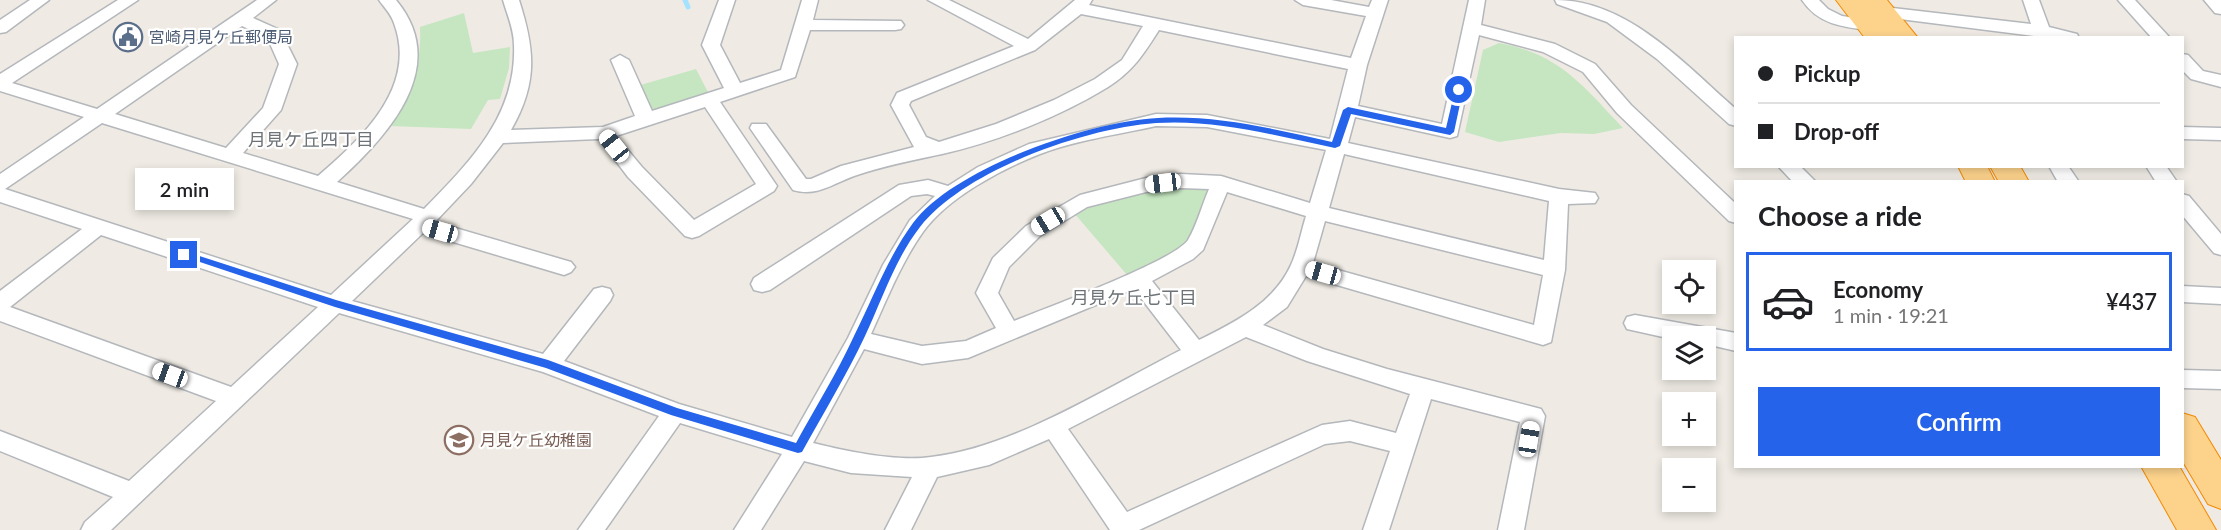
<!DOCTYPE html>
<html lang="en">
<head>
<meta charset="utf-8">
<style>
	body { margin:0; font-family:Lato,"Noto Sans JP",sans-serif; background:#f6f6f6; color:#202124; height:100vh; display:flex; flex-direction:column; font-size:22px; white-space:nowrap }
	* { box-sizing:border-box; margin:0 }
	p { font-size:20px; color:#757577 }
	.icon { flex:none; width:33px; height:33px; fill:none; stroke:currentColor; stroke-width:2; stroke-linecap:round; stroke-linejoin:round }
	.map { position:relative; flex:1; overflow:hidden }
	.details { position:absolute; left:1734px; top:180px; width:450px; height:288px; display:flex; flex-direction:column; background:#fff; border-radius:0px; box-shadow:0 3px 9px #0003 }
	.details>* { flex:none }
	.guide { position:absolute; left:1734px; top:36px; width:450px; height:132px; border-radius:0px; box-shadow:0 3px 9px #0003; display:grid; align-content:center; height:132px; padding:0 24px; background:#fff }
	.tools { position:absolute; left:1662px; top:260px; display:grid; gap:12px }
	.tools a { display:grid; place-items:center; width:54px; height:54px; border-radius:0px; background:#fff; box-shadow:0 3px 9px #0003; font-size:30px }
	.end { position:absolute; width:27px; height:27px; margin:-14px; border:8px solid #2563eb; background:#fff; box-shadow:0 0 0 3px #fff }
	.from { border-radius:50% }
	.bubble { position:absolute; height:42px; border-radius:0px; background:#fff; box-shadow:0 3px 9px #0003; font-size:20px; font-weight:600; line-height:42px; text-align:center }
	.car { position:absolute; width:18px; height:36px; margin:-18px -9px; border-radius:8px; box-shadow:0 0 4px 2px #0007; background:linear-gradient(#fff 24%,#345 0 40%,#fff 0 76%,#345 0 86%,#fff 0) }
	.guide b { display:flex; align-items:center; gap:21px; height:57px; font-size:22px }
	.guide b+b { border-top:2px solid #e0e0e0 }
	.guide i { width:15px; height:15px; background:#202124 }
	ul { padding:0; list-style:none }
	li { display:flex; align-items:center; gap:18px; height:99px; margin:0 12px 9px; padding:0 12px; border:3px solid transparent; border-radius:0px }
	li div { flex:1 }
	li b { display:block; font-size:22px }
	li em { font-style:normal; font-weight:600 }
	li.selected { border-color:#2563eb }
	li>.icon { width:54px; height:54px; stroke-width:1.5 }
	h2 { padding:0 24px; font-size:27px; line-height:72px }
	.cta { display:flex; gap:12px; margin-top:auto; padding:12px 24px }
	.cta a { flex:1; height:69px; border-radius:0px; background:#2563eb; color:#fff; font-size:24px; font-weight:600; line-height:69px; text-align:center }
	.map>svg:first-child { display:block }
	.green { fill:#c5e6c0 }
	.lines { fill:none; stroke-linecap:round; stroke-linejoin:round }
	.stream { stroke:#a4e2ff; stroke-width:5 }
	.minor-casing { stroke:#b4b7bb; stroke-width:3 }
	.highway-casing { stroke:#f38a00; stroke-width:2 }
	.minor { fill:#fff; fill-rule:evenodd }
	.highway { fill:#fdd38c; fill-rule:evenodd }
	.route { fill:#2563eb }
	.labels { text-anchor:middle; stroke-width:4.5; stroke-linejoin:round; paint-order:stroke }
	.service-label { font-size:16px; fill:#4e5e75; stroke:#fff; text-anchor:start }
	.education-label { font-size:16px; fill:#785e54; stroke:#fff; text-anchor:start }
	.neighbourhood-label { font-size:18px; fill:#6d7377; stroke:#fff }
</style>
</head>
<body>
<div class="map">
<svg width="2221" height="530" viewBox="0 0 2221 530">
	<rect width="100%" height="100%" fill="#efebe4"/>
	<path class="green" d="M464 13 473 53 510 47 509 68 500 99 488 100 471 129 390 126C410 94 422 66 420 27Z
		M1499 43C1560 54 1583 86 1623 128L1594 134 1561 133 1499 142 1465 132 1483 50Z
		M696 69 709 94 654 111 646 108 637 86Z
		M1203 187 1210 194 1189 242 1178 252 1128 276 1074 213C1114 197 1159 186 1203 187Z"/>
	<g class="lines">
		<path class="stream" d="M685 0 688 7"/>
		<g class="minor-casing">
			<path id="minor" d="M30 0H49L6 32 0 33V20Z
				M118 0H138L12 83 97 109 257 0H276L253 18 280 30 297 64 281 110 243 153 318 176C362 138 418 87 394 23 391 14 384 7 379 0H396C452 67 387 137 337 182L424 209C470 162 517 115 514 45 514 29 507 14 503 0H519C535 50 538 83 511 130L603 127 635 116 611 60 620 55 629 60 652 111 724 88 702 45 719 0H735L720 45 740 83 781 70 802 0H818L813 20 901 21 904 25 901 29 895 30H810L795 77 720 102 777 186 774 191 699 236 692 238 685 236 628 177 599 139 503 143 471 184 435 222 571 262 575 267 571 272 564 275 423 233 352 301 543 354 594 289 602 287 610 289 613 295 610 301 564 361 679 404 792 437 848 338 883 265 910 220 935 196 927 194 911 196 770 290 762 292 754 290 751 284 754 278 899 185 928 180 948 186 978 167 1029 144 1156 114 1207 115 1330 139 1348 69 1159 30C1143 55 1133 71 1108 87 1059 117 998 141 942 154 914 160 882 166 854 176 832 184 817 197 793 190L750 128 752 124H766L806 179H811L841 166 914 147 891 105 897 93 1014 46 928 0H949L1028 39 1075 0H1092L1089 5 1351 58 1366 16 1303 5 1295 0H1331L1369 7 1372 0H1388L1367 65 1358 106 1442 124 1469 0H1485L1481 25 1555 44 1595 64 1631 105 1736 204V223L1729 221 1617 113 1583 72 1543 52 1479 35 1457 136 1450 138 1355 117 1348 143 1559 189 1595 193 1598 198 1595 203 1568 204 1565 270 1551 342 1543 345 1306 276 1287 307 1263 325 1323 349 1387 369 1541 409 1545 416 1524 530H1498L1520 422 1431 399 1389 530H1363L1390 451 1350 441 1325 444 1139 530H1110L1049 439 989 465 937 477 911 530H885L912 477 851 473 804 461 761 530H734L782 454 680 423 605 530H578L659 416 543 372 339 313 111 530H81L85 522 113 497 0 451V431L129 481 216 401 0 321V291L82 229 0 202V174L84 117 0 91V74ZM1081 14 1143 26 1122 60 1095 79 1054 100 996 124 939 142 926 137 909 105 911 101 1035 50ZM242 26 267 37 279 64 263 108 226 148 115 114ZM705 107 756 184 694 220 642 167 616 136ZM102 123 413 219 331 295 5 189ZM1156 126 1207 127 1326 150 1310 203 1221 176 1181 174 1146 178 1080 195 1026 226 993 258 976 293 996 328 966 341 922 346 871 334C887 299 901 263 923 232 948 197 1002 169 1040 154 1073 141 1120 134 1156 126ZM1344 154 1549 201 1544 260 1329 208ZM1181 188 1209 189C1202 205 1197 225 1188 240 1174 261 1044 309 1014 321L998 293 1009 267 1040 236 1087 207 1146 192ZM1227 192 1306 216C1301 232 1298 250 1291 265 1274 303 1235 322 1199 340L1152 281 1193 259 1203 250ZM1325 221 1543 275 1534 325 1313 263ZM101 235 318 307 231 387 10 307ZM1134 289 1181 350C1106 388 1015 447 931 457 898 462 845 451 813 443L864 349 922 364 968 358ZM1246 337 1307 361 1410 394 1396 433 1350 421 1322 425 1127 512 1068 429Z
				M1555 0C1628 0 1684 64 1736 109V126L1729 124 1657 59 1607 22 1557 4Z
				M1802 0H1819L1828 9 1842 16 1875 21 1878 25 1869 30C1842 27 1818 24 1802 0Z
				M2023 0H2039L2049 27 2077 34 2079 38H2050L1884 17 1876 12 1884 7 2031 24Z
				M2118 0H2135L2170 38H2152Z
				M2204 0H2221V14L2215 13Z
				M2182 54 2188 55 2203 71 2221 75V87L2191 79 2182 70Z
				M2182 127 2221 128V140L2182 139Z
				M1778 166H1800L1816 182H1793Z
				M2049 166H2068L2079 182H2058Z
				M2146 166H2166L2177 182H2156Z
				M2182 194 2189 196 2221 234V255L2214 253 2182 215Z
				M2182 286 2221 288V304L2182 302Z
				M1635 315 1736 333V351L1706 344V336H1672V339L1627 329 1624 323 1627 317Z
				M2182 370 2221 371V389L2182 388Z"/>
		</g>
		<g class="highway-casing">
			<path id="highway" d="M1836 0H1887L1918 38H1865Z
				M1958 166H1987L1995 182H1966Z
				M1990 166H2020L2029 182H1999Z
				M2182 413 2195 417 2221 460V509L2208 504 2182 460Z
				M2141 466H2179L2216 530H2177Z"/>
		</g>
		<use href="#minor" class="minor"/>
		<use href="#highway" class="highway"/>
	</g>
	<path class="route" d="M1459 88 1463 90 1454 132 1450 135 1351 114 1340 146 1335 148C1277 136 1216 119 1156 123 1085 128 965 170 920 227 895 259 882 300 865 336 846 376 823 414 802 452L798 453 671 415 546 368 335 307 179 255 184 251 336 300 548 360 677 408 796 443C815 408 837 373 854 336 873 298 888 257 913 223 954 168 1090 121 1158 118 1217 115 1275 129 1332 142L1343 110 1348 107 1446 128 1455 90Z"/>
	<defs>
		<g id="civic-ring" transform="scale(1.5)"><circle r="9.5" fill="#fff" stroke="#5c6f8a" stroke-width="1.5"/><path d="M-.6-6.5H3V-4.5H.6V-3L4-1V1h2V6H-6V1h2V-1L-.6-3ZM-1.2 2.5V6h2.4V2.5Z" fill="#5c6f8a"/></g>
		<g id="school-ring" transform="scale(1.5)"><circle r="9.5" fill="#fff" stroke="#8d6e63" stroke-width="1.5"/><path d="M0-5L7-2L0 1L-7-2ZM-4 1L0 2.5L4 1V4Q0 6-4 4Z" fill="#8d6e63"/></g>
	</defs>
	<g fill-rule="evenodd">
		<use href="#civic-ring" x="128" y="37"/>
		<use href="#school-ring" x="459" y="440"/>
	</g>
	<g class="labels">
		<g class="service-label">
			<text x="149" y="43">宮崎月見ケ丘郵便局</text>
		</g>
		<g class="education-label">
			<text x="480" y="446">月見ケ丘幼稚園</text>
		</g>
		<g class="neighbourhood-label">
			<text x="311" y="146">月見ケ丘四丁目</text>
			<text x="1134" y="304">月見ケ丘七丁目</text>
		</g>
	</g>
</svg>
<div class="tools">
<a><svg class="icon" aria-label="locate" viewBox="0 0 24 24"><circle cx="12" cy="12" r="6"/><path d="M12 2v4M12 18v4M2 12h4M18 12h4"/></svg></a>
<a><svg class="icon" aria-label="layers" viewBox="0 0 24 24"><path d="M12 4l9 5-9 5-9-5zM3 14l9 5 9-5"/></svg></a>
<a>+</a>
<a>−</a>
</div>
<i class="end from" style="left:1459px;top:90px"></i>
<i class="end" style="left:184px;top:255px"></i>
<div class="bubble" style="left:135px;top:168px;width:99px">2 min</div>
<i class="car" style="left:614px;top:146px;rotate:321deg"></i>
<i class="car" style="left:1163px;top:183px;rotate:263deg"></i>
<i class="car" style="left:1048px;top:221px;rotate:239deg"></i>
<i class="car" style="left:440px;top:231px;rotate:286deg"></i>
<i class="car" style="left:1323px;top:273px;rotate:286deg"></i>
<i class="car" style="left:170px;top:375px;rotate:290deg"></i>
<i class="car" style="left:1529px;top:439px;rotate:9deg"></i>
<div class="guide">
<b><i class="from"></i>Pickup</b>
<b><i></i>Drop-off</b>
</div>
<section class="details">
<h2>Choose a ride</h2>
<ul>
<li class="selected"><svg class="icon" aria-label="car" viewBox="0 0 24 24"><path d="M5 17H2v-5l4-1 3-4h7l3 4 3 1v5h-3M9 17h6M6 11h13"/><circle cx="7" cy="17" r="2"/><circle cx="17" cy="17" r="2"/></svg><div><b>Economy</b><p>1 min · 19:21</p></div><em>¥437</em></li>
</ul>
<div class="cta"><a>Confirm</a></div>
</section>
</div>
</body>
</html>
